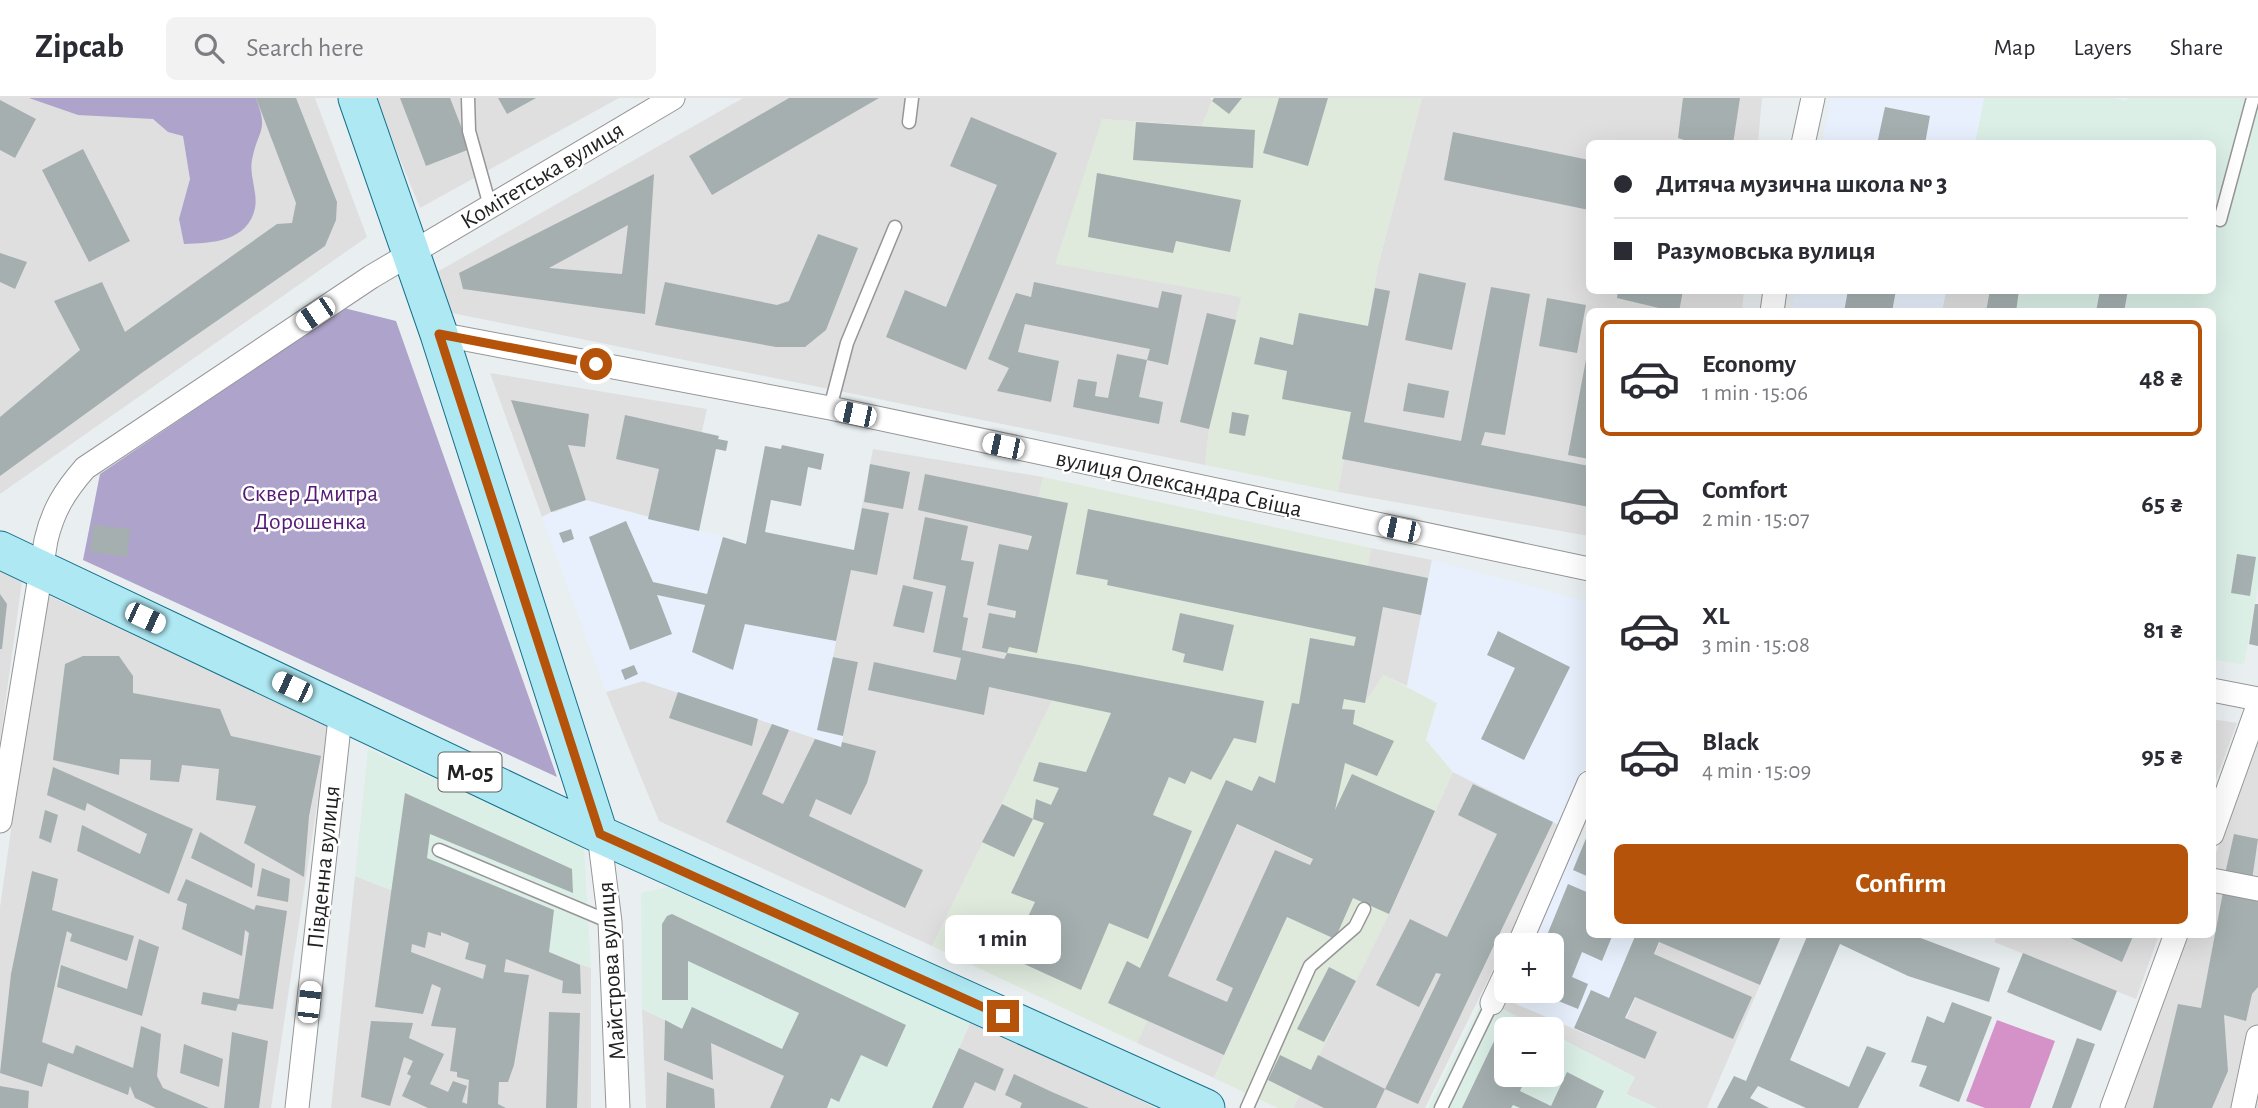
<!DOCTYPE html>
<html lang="en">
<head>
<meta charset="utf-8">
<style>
	body { margin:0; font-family:"Alegreya Sans",sans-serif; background:#f2f2f3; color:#2b2b33; height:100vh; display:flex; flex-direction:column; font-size:26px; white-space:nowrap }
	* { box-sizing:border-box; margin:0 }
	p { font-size:23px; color:#7c7c81 }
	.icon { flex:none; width:38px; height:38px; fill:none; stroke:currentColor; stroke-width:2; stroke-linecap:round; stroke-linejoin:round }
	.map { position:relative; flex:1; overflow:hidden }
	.side { position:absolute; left:1586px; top:210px; width:630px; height:630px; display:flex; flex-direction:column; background:#fff; border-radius:10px; box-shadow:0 7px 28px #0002 }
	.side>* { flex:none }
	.guide { position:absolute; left:1586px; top:42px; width:630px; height:154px; border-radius:10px; box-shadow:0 7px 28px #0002; display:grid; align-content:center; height:154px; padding:0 28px; background:#fff }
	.controls { position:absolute; left:1494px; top:835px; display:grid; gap:14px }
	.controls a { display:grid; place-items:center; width:70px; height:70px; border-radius:10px; background:#fff; box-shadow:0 7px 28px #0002; font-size:35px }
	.end { position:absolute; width:32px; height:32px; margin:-16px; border:9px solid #b45309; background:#fff; box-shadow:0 0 0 4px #fff }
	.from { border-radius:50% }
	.bubble { position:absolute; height:49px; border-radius:10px; background:#fff; box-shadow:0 7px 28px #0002; font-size:23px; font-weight:600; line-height:49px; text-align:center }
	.car { position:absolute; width:21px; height:42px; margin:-21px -10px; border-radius:9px; box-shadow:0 0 5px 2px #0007; background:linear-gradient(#fff 24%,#345 0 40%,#fff 0 76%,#345 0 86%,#fff 0) }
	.guide b { display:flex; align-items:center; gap:24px; height:66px; font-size:26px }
	.guide b+b { border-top:2px solid #e1e1e2 }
	.guide i { width:18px; height:18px; background:#2b2b33 }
	ul { padding:12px 0 0; list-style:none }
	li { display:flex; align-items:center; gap:21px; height:116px; margin:0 14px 10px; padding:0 14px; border:4px solid transparent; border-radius:10px }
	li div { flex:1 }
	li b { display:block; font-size:26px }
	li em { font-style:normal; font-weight:600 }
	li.selected { border-color:#b45309 }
	li>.icon { width:63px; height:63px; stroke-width:1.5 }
	.primary-button { display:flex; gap:14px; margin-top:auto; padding:14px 28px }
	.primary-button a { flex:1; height:80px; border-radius:10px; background:#b45309; color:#fff; font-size:28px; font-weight:600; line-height:80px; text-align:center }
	header { display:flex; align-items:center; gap:42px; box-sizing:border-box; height:98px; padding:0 35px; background:#fff; border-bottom:2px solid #e1e1e2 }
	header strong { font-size:33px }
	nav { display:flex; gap:38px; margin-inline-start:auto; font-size:24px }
	.search { width:490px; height:63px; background:#f2f2f3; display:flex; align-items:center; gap:18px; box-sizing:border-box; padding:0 24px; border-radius:10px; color:#7c7c81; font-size:26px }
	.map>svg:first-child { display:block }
	.residential { fill:#dfdfdf }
	.commercial { fill:#dbefe7 }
	.industrial { fill:#dfe9dc }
	.education { fill:#e7f0fc }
	.forest { fill:#aea3cb }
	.pitch { fill:#d592c9 }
	.building { fill:#a5afaf; fill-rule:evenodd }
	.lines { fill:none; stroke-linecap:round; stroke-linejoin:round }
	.service-casing { stroke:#969696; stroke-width:15 }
	.minor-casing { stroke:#969696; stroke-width:25 }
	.primary-casing { stroke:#13708c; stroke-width:39 }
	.service { stroke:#fff; stroke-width:12 }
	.minor { stroke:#fff; stroke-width:23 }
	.primary { stroke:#aee8f2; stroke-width:37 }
	.route { stroke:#b45309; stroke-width:9 }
	.labels { text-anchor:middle; stroke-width:5; stroke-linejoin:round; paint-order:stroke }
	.shield { fill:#fff; stroke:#646464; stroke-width:2 }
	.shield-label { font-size:23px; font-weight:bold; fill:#222 }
	.street-label { font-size:24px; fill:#222; stroke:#fff }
	.park-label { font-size:24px; fill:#551a75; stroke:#fff }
</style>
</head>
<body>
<header>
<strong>Zipcab</strong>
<div class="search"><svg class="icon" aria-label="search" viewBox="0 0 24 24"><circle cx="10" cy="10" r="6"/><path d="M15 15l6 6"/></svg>Search here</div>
<nav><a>Map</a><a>Layers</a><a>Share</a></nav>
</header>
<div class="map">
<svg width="2258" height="1010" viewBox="0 0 2258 1010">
	<rect width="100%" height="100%" fill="#e9eff1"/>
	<path class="residential" d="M0 0H315L367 139 0 396Z
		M375 0H619L420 110Z
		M743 0H1210L1212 3 1202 28 1102 21 1163 183 1242 199 1209 331 1205 367 437 212 430 178Z
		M1422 0H1762L1758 45 1589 46V192L1744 193 1742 213 1589 214V438L1338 394 1378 168Z
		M1946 193H2019L2016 213 1942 214Z
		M490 275 707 311 681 429 648 421 551 414 542 419Z
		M873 351 1043 379 1007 555 1053 601 932 848 659 723 606 594 643 583 841 649 858 564 833 559Z
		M1371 450 1432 462 1407 588 1383 577 1365 605 1344 601Z
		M0 473 22 483 0 644Z
		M45 496 329 628 271 1010H0V809Z
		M2212 621 2237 625 2212 692Z
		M2258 640V1010H2123L2186 837 2212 836V766Z
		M1453 674 1563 729 1425 1010H1293L1389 816Z
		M1237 726 1313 761 1214 980 1137 945Z
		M355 778 591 870V1010H331Z
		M1998 836 2159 837 2136 901 1994 844Z
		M1659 844 1760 887 1707 1010H1657L1626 996 1635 979 1552 936V931H1542L1502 911 1507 902 1614 948Z
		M642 911 809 990 801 1010H646Z
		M972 921 1156 1010H932Z"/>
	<path class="commercial" d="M1984 0H2113L2126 3 2128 0H2258V490L2244 567 2212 561V214L2016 213 2019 193 2212 192V46H1975Z
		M368 651 584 748 591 870 355 778Z
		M667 789 972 921 932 1010H801L809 990 642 911 641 795Z
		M1483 901 1542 931H1507V976H1552V936L1635 979 1626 997 1657 1010H1428Z"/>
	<path class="industrial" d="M1214 0H1422L1378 168 1338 394 1205 367 1209 331 1241 199 1055 166 1102 21 1201 28Z
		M1043 379 1371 450 1344 601 1365 605 1383 577 1437 605 1426 642 1453 674 1389 816 1293 1010H1278L1214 980 1313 762 1237 727 1137 945 932 848 1053 601 998 590Z"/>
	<path class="education" d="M1831 0H1984L1975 45 1822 46Z
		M1795 193H1946L1942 213 1791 214Z
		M586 402 762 449 745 526 836 543 833 559 858 564 841 649 643 583 606 594 542 419Z
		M1432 462 1589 504V675L1563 729 1453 674 1426 642 1437 605 1407 588Z
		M1574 748 1589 754V836L1663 837 1614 948 1507 902 1511 893 1552 892V847H1531Z"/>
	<path class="forest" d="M29 0H256C269 35 258 30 252 62 249 77 258 95 255 110 248 144 211 145 184 146L179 121 190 81 183 38 168 34 153 21 78 17Z
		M344 210 396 223 557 679 83 462 100 376Z"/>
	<path class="pitch" d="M1997 922 2055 943 2030 1010H1985L1966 1003Z"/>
	<path class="building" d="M256 0H296L337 104 336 122 325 148 143 274 0 378V319L80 252 54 203 102 184 125 234 277 126 292 125 296 105Z
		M400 0H450L470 51 426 68Z
		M498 0H536L507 16Z
		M789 0H879L712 97 689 58Z
		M1214 0H1242L1229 16 1212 3Z
		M1279 0H1328L1308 68 1263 55Z
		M1683 0H1740L1733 46H1696L1678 40Z
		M0 2 36 21 15 60 0 52Z
		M1885 9 1930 18 1925 46H1877Z
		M971 19 1057 55 966 272 886 239 905 192 946 209 997 87 950 68Z
		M1136 24 1255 32 1253 70 1133 62Z
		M1453 34 1589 62V112L1444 82Z
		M83 51 130 143 89 164 42 72Z
		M1097 75 1241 102 1230 154 1176 143 1173 155 1088 139Z
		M654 76 645 216 463 191 459 175ZM628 127 622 176 549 170Z
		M818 136 858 150 826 232 805 249H776L655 227 665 184 777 207 789 203Z
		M0 155 27 164 15 191 0 184Z
		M1419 175 1466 185 1452 252 1405 242Z
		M1034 184 1158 210 1162 193 1182 197 1168 267 1147 262 1150 251 1025 226 1018 254 1059 263 1051 304 997 293 1009 270 988 261 1016 195 1031 199Z
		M1491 189 1530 196 1505 337 1485 334 1481 347 1589 368V409L1342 361 1351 314 1282 301 1287 273 1254 266 1260 239 1293 247 1299 215 1368 228 1375 190 1390 193 1364 324 1461 343Z
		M1618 192H1683L1679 214H1662L1663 211 1617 200Z
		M1848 192H1896L1892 214H1844Z
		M1990 192H2019L2016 214H1986Z
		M2100 192H2128L2124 214H2096Z
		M1547 200 1586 207 1577 255 1539 248Z
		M1207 215 1236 222 1209 331 1180 324Z
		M1588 251H1589V361L1568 357Z
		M1117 256 1147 262 1139 299 1163 304 1159 326 1073 309 1078 281 1097 284 1095 298 1108 300Z
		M1408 285 1449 293 1444 320 1403 313Z
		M511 302 589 316 585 349 568 347 586 402 551 414Z
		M1232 314 1249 317 1245 338 1229 335Z
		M625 317 719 338 718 341 728 343 726 353 716 351 699 433 648 421 659 371 616 361Z
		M782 347 824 356 821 372 808 369 801 408 771 402 765 434 854 452 862 410 889 415 877 477 851 472 836 543 745 526 733 572 692 554 705 507 657 497 672 536 630 552 589 439 626 423 653 484 707 496 723 439 746 446 765 348 781 351Z
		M870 366 910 374 903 411 864 404Z
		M925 376 1068 405 1037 555 1009 549 1007 555 982 550 989 515 1015 520 1016 513 987 507 999 446 1028 452 1032 438 918 412Z
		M1088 411 1428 480 1421 517 1383 509 1365 605 1344 601 1342 611 1355 612 1353 626 1394 643 1377 678 1345 665 1335 712 1352 676 1435 713 1389 816 1353 800 1335 841 1287 819 1224 957 1108 905 1127 863 1140 870 1226 682 1252 693 1259 678 1275 685 1292 605 1299 606 1310 540 1354 548 1356 539 1107 487 1108 482 1076 476ZM1237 726 1313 761 1310 767 1275 752 1216 882 1233 890 1227 904 1168 878Z
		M925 419 968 428 961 462 974 464 963 519 968 520 962 552 1004 561 1007 555 1079 567 1264 603 1256 645 1234 640 1211 682 1191 673 1185 686 1169 679 1153 717 1192 733 1148 841 1109 825 1081 892 1009 859 1035 804 1011 795 1044 725 1033 721 1014 759 982 744 1002 706 1033 721 1036 701 1051 707 1059 690 1033 683 1039 664 1086 674 1111 615 989 589 984 617 868 592 874 564 956 582 961 560 933 554 946 488 913 481Z
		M93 427 130 431 127 459 90 454Z
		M571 431 574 441 563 445 559 435Z
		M2237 456 2256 459 2250 498 2231 495Z
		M903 487 933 494 924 535 893 528Z
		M0 496 7 506 2 551H0Z
		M2255 506H2258V548L2249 546Z
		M1180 515 1234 527 1223 573 1183 564 1185 556 1172 552Z
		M1498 533 1570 569 1524 662 1481 641 1515 570 1487 557Z
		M83 558H119L133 578V595L220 611 231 638 321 658 309 718 304 779 244 745 256 708 216 702 219 671 182 667 179 684 150 682 151 662 120 661 119 677 53 662 65 566Z
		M833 559 858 564 843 638 817 632Z
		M634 567 638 576 625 582 621 572Z
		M678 594 758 621 752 648 669 620Z
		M772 626 789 632 762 696 783 706 815 641 841 649 842 644 876 653 867 685 851 717 816 701 809 718 923 772 905 810 726 724Z
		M53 669 193 731 169 796 77 753 82 727 140 756 147 736 87 705 85 713 47 697Z
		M1473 686 1553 724 1418 1006 1385 991 1441 876 1436 875 1419 909 1376 887 1410 821 1447 839 1497 736 1458 717Z
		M405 695 572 771 573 795 430 736 427 760 554 812 549 854 580 867 581 896 562 895 563 883 506 861 504 874 529 877 514 967 508 984H499L498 1006 506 1010H428L402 998 411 978 407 976 413 963 404 959 390 1008 361 999 371 923 413 925 409 940 444 956 430 986 448 994 453 983 467 988 462 1004 467 1006 469 982 457 979V974L450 973 456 930 431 928 441 890 432 886 423 916 375 909ZM428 834 441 838V834L469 845 465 861 486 867 483 881 411 854 412 846 425 850Z
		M45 712 58 717 51 745 39 740Z
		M1589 733V779L1573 772Z
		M200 734 255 766 252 790 191 760Z
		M2234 736 2258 741 2252 782 2225 776Z
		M262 770 290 781 288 804 257 798Z
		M32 773 58 781 52 812 134 838 127 863 70 843 72 836 67 833 42 944 73 956 76 947 133 970 141 928 161 936 157 978 163 990 209 1010H156L135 1000 130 988 128 997 48 965 42 989 0 975 11 876Z
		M186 781 254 812 256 807 287 813 273 911 238 906 236 913 201 906 203 894 239 901 249 835 245 832 242 858 182 831 187 806 177 802Z
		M1568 786 1589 795V836H1613L1602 863 1582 854 1572 879 1588 886 1578 911 1534 893 1552 892V847H1543Z
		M2223 794 2258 801V889L2252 896 2246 923 2224 917 2228 973 2212 1010H2153L2178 906 2201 910Z
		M672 816 906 927 887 969 861 957 839 1004 831 1000 827 1010H770L784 978 711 945 713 982 664 962 665 922 682 931 692 909 782 951 799 915 688 863V902H662V826L667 818Z
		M1636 836H1782L1760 887 1659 844 1654 856 1752 899 1733 941 1635 899 1625 920 1657 934 1645 961 1574 930 1591 892 1609 900Z
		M1808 836H1910L2000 870 1989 904 1908 878 1840 846 1790 962 1849 989 1867 948 1886 955 1858 1010H1806L1758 988 1750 1000 1769 1010H1717L1734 978 1746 983Z
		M2062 836H2134L2122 864Z
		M139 841 159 849 142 918 57 889 61 867 127 891Z
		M2023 855 2117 893 2101 933 2007 894Z
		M1329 869 1356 883 1324 944 1297 931Z
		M1952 904 1992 919 1959 1004 1919 988 1927 968 1911 964 1927 918 1944 925Z
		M549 914 580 915 577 1010H546Z
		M232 934 268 943 259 1010H224Z
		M1497 937 1507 942V976H1528L1520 993 1551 1008 1567 974 1604 993 1596 1010H1520L1513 1007 1511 1010H1462Z
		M2077 940 2095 946 2071 1010H2052Z
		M184 946 223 961 219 989 180 975Z
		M959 950 1004 971 995 993 975 984 963 1010H932Z
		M1280 957 1311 972 1318 957 1385 991 1376 1010H1324L1268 982Z
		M667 974 714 991 715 1010H666Z
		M1014 976 1052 994 1089 1010H1020L1022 1005 1005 997Z
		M0 988 29 993 28 1010H0Z"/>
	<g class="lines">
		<g class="service-casing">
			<path id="service" d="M468 0 469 33 490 108
				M909 24 912 0
				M2220 122 2253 0
				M830 310 847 245 895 129
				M439 752 610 824
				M1247 1010 1310 868 1355 829 1364 811
				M1441 1010 1492 905"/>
		</g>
		<g class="minor-casing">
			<path id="minor" d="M1803 46 1813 0
				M1772 214 1775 192
				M439 236 830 310 1589 471
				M2212 592 2258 601
				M0 723 46 442C53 412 65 393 85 370L371 179 673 0
				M599 736 610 824 618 1010
				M2212 736 2258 608
				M2212 782 2258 791
				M1519 847 1589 685
				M1492 905 1507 873
				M297 1010 341 611
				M2112 1010 2176 836
				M2243 1010 2258 939"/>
		</g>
		<g class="primary-casing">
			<path id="primary" d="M357 0 439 236 599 736
				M0 452 599 736 1206 1010"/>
		</g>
		<use href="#service" class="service"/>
		<use href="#minor" class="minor"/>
		<use href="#primary" class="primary"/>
	</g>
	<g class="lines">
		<path class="route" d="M596 266 439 236 600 736 1003 918"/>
	</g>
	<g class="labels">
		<rect class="shield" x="438.5" y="654.5" width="63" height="39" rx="5"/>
		<g class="shield-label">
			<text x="470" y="682">М-05</text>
		</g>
		<g class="street-label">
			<text transform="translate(542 77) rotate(-31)" y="8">Комітетська вулиця</text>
			<text transform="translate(1179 385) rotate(12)" y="8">вулиця Олександра Свіща</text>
			<text transform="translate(323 769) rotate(-84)" y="8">Південна вулиця</text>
			<text transform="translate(611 873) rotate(-94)" y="8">Майстрова вулиця</text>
		</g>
		<g class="park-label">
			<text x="310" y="403">Сквер Дмитра<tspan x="310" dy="28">Дорошенка</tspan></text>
		</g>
	</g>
</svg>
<div class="controls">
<a>+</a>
<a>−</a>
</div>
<i class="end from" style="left:596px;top:266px"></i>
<i class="end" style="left:1003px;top:918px"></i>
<div class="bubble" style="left:945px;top:817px;width:116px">1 min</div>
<i class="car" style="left:315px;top:216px;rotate:236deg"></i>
<i class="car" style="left:855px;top:316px;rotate:282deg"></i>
<i class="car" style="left:1003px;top:348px;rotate:282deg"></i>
<i class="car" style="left:1399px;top:431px;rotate:282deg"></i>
<i class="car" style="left:145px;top:520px;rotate:115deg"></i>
<i class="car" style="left:292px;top:589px;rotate:295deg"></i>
<i class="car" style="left:309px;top:904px;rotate:6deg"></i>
<div class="guide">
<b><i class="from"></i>Дитяча музична школа № 3</b>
<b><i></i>Разумовська вулиця</b>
</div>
<section class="side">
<ul>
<li class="selected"><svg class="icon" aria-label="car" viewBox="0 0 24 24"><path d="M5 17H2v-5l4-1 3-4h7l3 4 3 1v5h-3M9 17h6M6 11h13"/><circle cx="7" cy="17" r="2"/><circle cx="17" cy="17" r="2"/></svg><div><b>Economy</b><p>1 min · 15:06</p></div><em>48 ₴</em></li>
<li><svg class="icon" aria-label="car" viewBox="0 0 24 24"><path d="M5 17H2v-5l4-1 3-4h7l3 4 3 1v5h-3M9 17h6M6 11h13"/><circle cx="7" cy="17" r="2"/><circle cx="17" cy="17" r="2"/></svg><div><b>Comfort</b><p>2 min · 15:07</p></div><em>65 ₴</em></li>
<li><svg class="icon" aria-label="car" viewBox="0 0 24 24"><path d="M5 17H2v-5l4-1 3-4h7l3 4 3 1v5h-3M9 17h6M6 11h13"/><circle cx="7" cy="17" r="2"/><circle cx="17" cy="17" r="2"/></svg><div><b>XL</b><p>3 min · 15:08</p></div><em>81 ₴</em></li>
<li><svg class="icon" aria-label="car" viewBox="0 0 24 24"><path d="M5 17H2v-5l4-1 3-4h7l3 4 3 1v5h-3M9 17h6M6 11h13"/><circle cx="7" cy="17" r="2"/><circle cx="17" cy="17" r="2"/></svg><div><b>Black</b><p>4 min · 15:09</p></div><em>95 ₴</em></li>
</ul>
<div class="primary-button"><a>Confirm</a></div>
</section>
</div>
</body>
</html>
